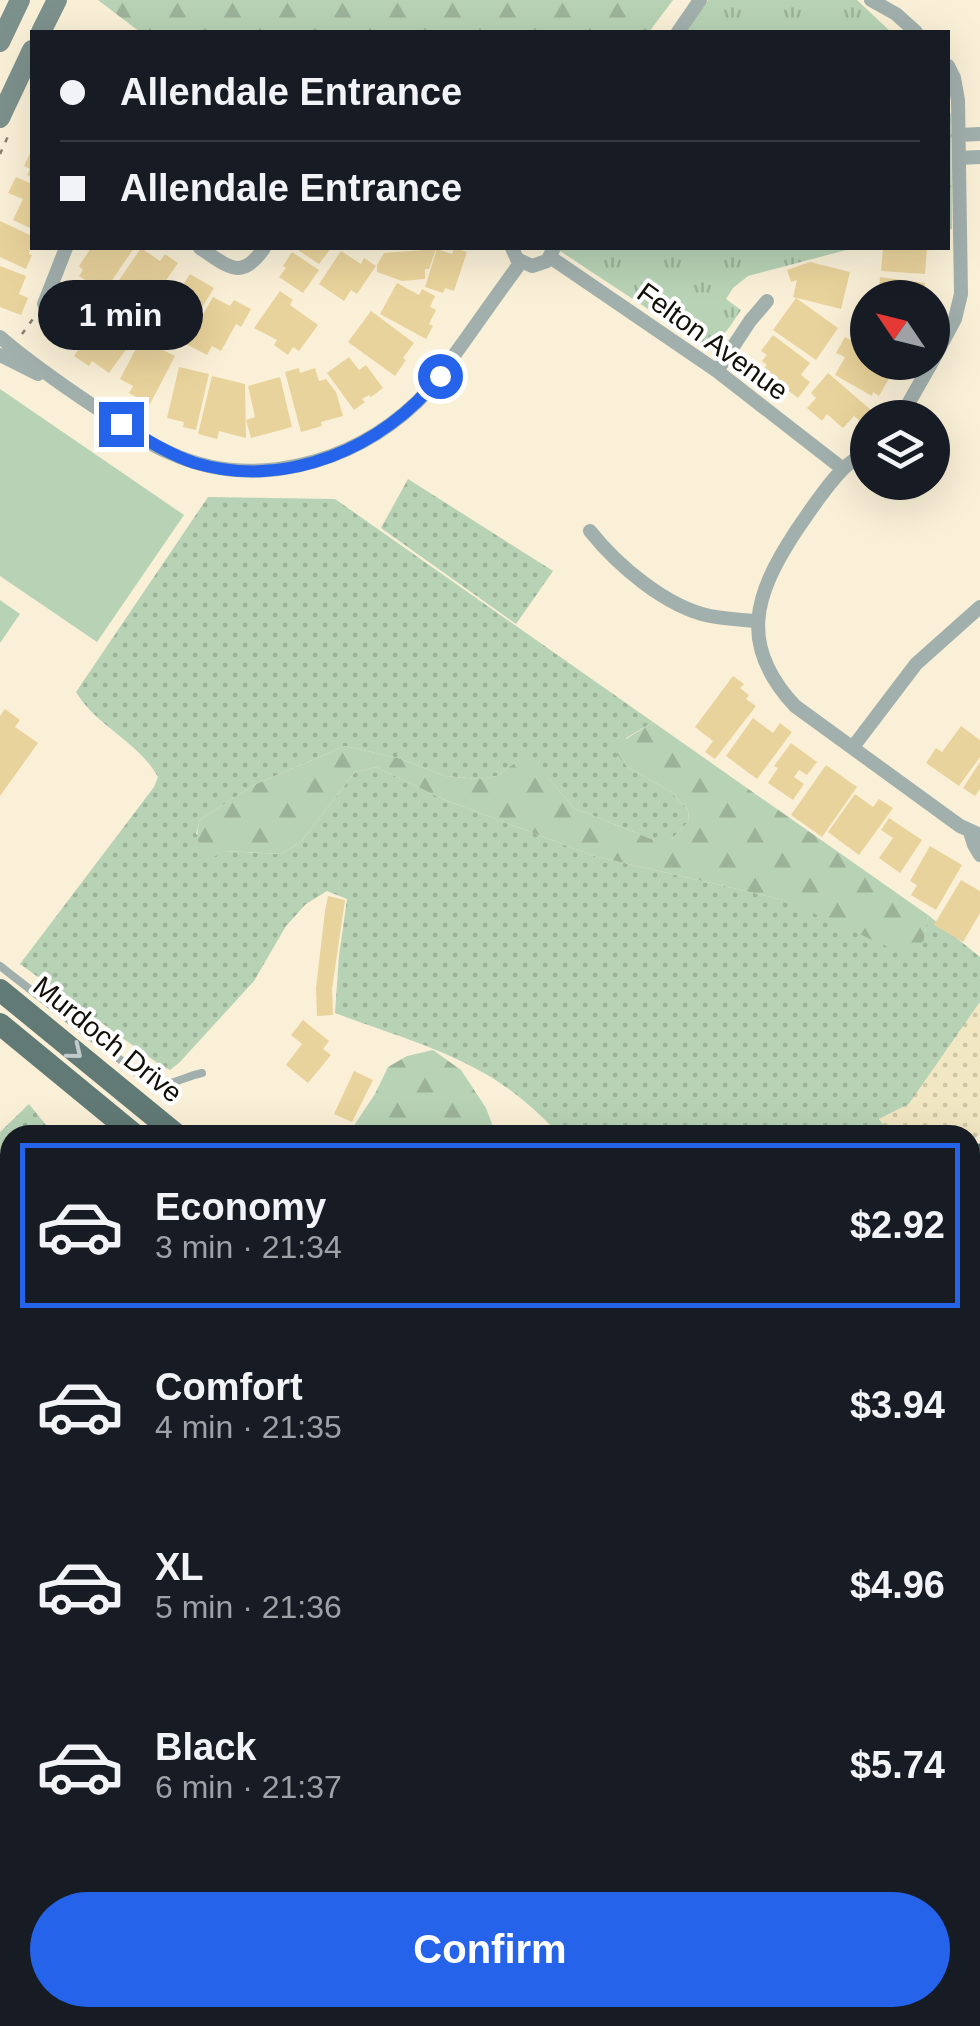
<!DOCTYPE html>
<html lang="en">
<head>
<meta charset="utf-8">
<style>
	body { margin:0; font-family:Helvetica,sans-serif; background:#20242c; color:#f1f3f6; height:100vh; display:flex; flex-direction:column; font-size:38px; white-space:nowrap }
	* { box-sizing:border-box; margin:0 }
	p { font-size:32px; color:#9ea1a6 }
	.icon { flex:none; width:55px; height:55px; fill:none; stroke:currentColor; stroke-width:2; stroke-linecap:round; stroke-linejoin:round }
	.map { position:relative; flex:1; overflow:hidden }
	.side { position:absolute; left:0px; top:1125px; width:980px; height:902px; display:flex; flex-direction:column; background:#171b24; border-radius:30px 30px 0 0; box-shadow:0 10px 40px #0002 }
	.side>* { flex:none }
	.guide { position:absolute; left:30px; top:30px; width:920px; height:220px; border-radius:0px; box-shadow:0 10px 40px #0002; display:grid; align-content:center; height:220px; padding:0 30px; background:#171b24 }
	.needle { width:65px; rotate:305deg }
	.controls { position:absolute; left:850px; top:280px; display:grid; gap:20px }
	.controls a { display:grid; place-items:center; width:100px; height:100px; border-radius:50%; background:#171b24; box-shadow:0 10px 40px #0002; font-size:50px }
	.end { position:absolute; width:45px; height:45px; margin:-22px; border:12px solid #2563eb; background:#fff; box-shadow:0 0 0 5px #fff }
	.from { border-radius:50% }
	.bubble { position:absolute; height:70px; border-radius:35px; background:#171b24; box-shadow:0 10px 40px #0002; font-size:32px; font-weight:600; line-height:70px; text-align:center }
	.guide b { display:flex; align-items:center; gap:35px; height:95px; font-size:38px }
	.guide b+b { border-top:2px solid #363941 }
	.guide i { width:25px; height:25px; background:#f1f3f6 }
	ul { padding:18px 0 0; list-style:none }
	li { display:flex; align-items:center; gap:30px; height:165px; margin:0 20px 15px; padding:0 10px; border:5px solid transparent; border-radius:0px }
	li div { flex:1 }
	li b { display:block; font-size:38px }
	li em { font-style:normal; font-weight:600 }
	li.on { border-color:#2563eb }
	li>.icon { width:90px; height:90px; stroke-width:1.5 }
	.primary-button { display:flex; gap:20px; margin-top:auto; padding:20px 30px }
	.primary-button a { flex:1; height:115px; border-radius:60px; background:#2563eb; color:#fff; font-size:40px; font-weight:600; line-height:115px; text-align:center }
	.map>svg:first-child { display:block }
	.grass { fill:url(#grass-dots) }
	.forest { fill:url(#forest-firs) }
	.sand { fill:url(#sand-dots) }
	.park { fill:url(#park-tufts) }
	.pitch { fill:#b7d2b5 }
	.building { fill:#e9d39c }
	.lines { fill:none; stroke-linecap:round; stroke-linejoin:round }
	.path { stroke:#86806f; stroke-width:2.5; stroke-dasharray:5 8; stroke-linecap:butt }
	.service { stroke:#a2b0ad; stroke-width:8 }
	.minor { stroke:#a2b0ad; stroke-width:14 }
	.tertiary { stroke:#a2b0ad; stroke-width:18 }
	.secondary { stroke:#7d918c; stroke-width:20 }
	.primary { stroke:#617a75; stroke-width:22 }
	.motorway { stroke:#4a6761; stroke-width:25 }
	.oneway { stroke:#c0cac8 }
	.route { stroke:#2563eb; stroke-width:12 }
	.labels { text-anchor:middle; stroke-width:8; stroke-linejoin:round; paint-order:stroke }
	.street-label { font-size:28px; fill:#120f07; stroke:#fff }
</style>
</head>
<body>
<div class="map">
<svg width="980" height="2026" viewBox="0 0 980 2026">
	<defs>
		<pattern id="grass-dots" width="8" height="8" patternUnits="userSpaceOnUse" patternTransform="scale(2.5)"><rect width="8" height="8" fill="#b7d2b5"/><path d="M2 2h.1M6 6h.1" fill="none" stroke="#9cb39a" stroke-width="1.8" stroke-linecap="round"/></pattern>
		<pattern id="forest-firs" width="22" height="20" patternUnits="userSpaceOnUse" patternTransform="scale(2.5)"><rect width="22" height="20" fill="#b7d2b5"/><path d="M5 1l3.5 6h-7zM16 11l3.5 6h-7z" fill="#9cb39a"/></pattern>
		<pattern id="sand-dots" width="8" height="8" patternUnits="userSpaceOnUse" patternTransform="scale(2.5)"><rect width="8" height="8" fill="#f1e7c2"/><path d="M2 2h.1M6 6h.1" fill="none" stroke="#cec5a5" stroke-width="1.8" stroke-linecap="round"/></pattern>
		<pattern id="park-tufts" width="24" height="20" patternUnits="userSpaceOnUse" patternTransform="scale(2.5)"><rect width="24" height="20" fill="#b7d2b5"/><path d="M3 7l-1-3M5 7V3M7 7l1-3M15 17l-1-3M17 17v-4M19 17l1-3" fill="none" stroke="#9cb39a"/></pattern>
	</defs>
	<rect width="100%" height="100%" fill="#faf0d7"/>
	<path class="grass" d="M408 479 553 571 516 624 381 528Z
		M208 497 335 499 653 722 626 738 627 767 670 791 688 810 689 821 671 840H654L574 808 549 779 516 762 497 776 480 779 445 776 398 758 345 746 254 785 200 820 196 834 225 851 280 854 300 843 355 772 376 767 443 799 594 856 784 900 924 940 928 915 980 957V1002L909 1104 879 1119 891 1135H560C540 1114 519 1095 494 1079 446 1049 388 1033 335 1013L339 956 347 899 327 891 306 904 286 926 254 981 179 1063 170 1070 160 1065 20 964 154 787 158 777C138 741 97 727 76 692Z
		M29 1104 54 1135H10V1264L0 1283V1132Z
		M383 2018H461L455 2026H386Z"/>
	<path class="forest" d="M98 0H673L649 32H140Z
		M653 722 928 915 924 940 908 956 784 900 594 856 443 799 376 767 355 772 300 843 280 854 225 851 214 857C198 847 194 840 200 820L254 785 345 746 398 758 445 776 480 779 497 776 516 762 528 760 549 779 574 808 654 840H671L689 821 688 810 670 791 627 767 616 753 626 739Z
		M433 1050 461 1070 486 1108 496 1135H354L355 1124 375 1094 388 1067 407 1056Z"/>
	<path class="sand" d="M980 1002V1134L970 1142V1135H891L879 1119 909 1104Z
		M980 1212V1338L970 1349V1220Z"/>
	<path class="park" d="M708 0H857L891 32H686Z
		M948 106 951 115 952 229 948 230Z
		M557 249V248H854L748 276 733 288 726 299 741 310C729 327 723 343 701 344Z
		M0 1626 10 1635V2018H314L317 2026H0Z
		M970 1961 980 1962V2026H552L558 2018H970Z"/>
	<path class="pitch" d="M0 389 184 515 97 642 0 576Z
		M0 600 20 614 0 643Z
		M659 2018H748L774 2026H638Z"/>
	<path class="building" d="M32 149V178L27 175 30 169 24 166Z
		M16 177 32 184V229L13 220 23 199 8 193Z
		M0 221 32 236 29 254 32 255 26 269 0 257Z
		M91 248H134L104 292 79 276 83 270 79 266Z
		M141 248 160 261 165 254 178 263 147 308 115 286Z
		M295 248H331L319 264Z
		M454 248 467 252 454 291 445 288 443 293 425 287 437 249 452 254Z
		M883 248H927L925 274 881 271Z
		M436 249 429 269H425V279L402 281 377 272V265L384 253Z
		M341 251 361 264 364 258 376 266 357 294 351 290 344 301 319 284Z
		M292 252 319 270 303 293 279 277 286 268 283 266Z
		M810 262 850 272 841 309 793 297 797 280 791 282 787 270Z
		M0 266 26 276 19 294 28 298 21 315 0 307Z
		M190 274 214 288 182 340 156 324 166 306 158 301 170 281 181 288Z
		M880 277 925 283 924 298H878Z
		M397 283 419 295 422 289 435 296 430 307 436 310 429 324 433 326 426 339 380 314Z
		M73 291 101 310 78 346 49 327Z
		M280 291 293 300 290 305 318 325 299 351 293 347 288 355 274 345 277 340 254 328Z
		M213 297 230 306 234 300 251 309 241 327 236 324 221 351 212 346 207 355 186 344Z
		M796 298 838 328 816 360 773 330Z
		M868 309V348L851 339Z
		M106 311 138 333 109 373 92 361 89 366 74 356Z
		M371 311 414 343 403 358 406 360 395 376 348 342Z
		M773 335 810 363 801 375 810 382 798 398 762 371 767 365 762 361 767 355 761 351Z
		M845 337 868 350V362H890L884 374 890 377 879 396 873 392 872 396 835 375 845 357 836 353Z
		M141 339 175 356 150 404 129 393 133 386 120 379Z
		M349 357 359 370 366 365 383 388 371 397 369 395 362 399 365 402 354 410 327 373Z
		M179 367 209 374 196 430 183 427 184 422 167 418Z
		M299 368 300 373 315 368 319 381 326 379 336 392 343 416 321 422 322 426 301 432 285 372Z
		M828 373 871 410 860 421 854 416 843 428 827 414 822 421 807 408 816 398 811 393Z
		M212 376 245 384 246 438 219 431 217 439 198 434Z
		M280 377 292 427 251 438 246 420 255 417 248 386Z
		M733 676 744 684 740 688 749 695 746 699 756 706 715 759 705 752 713 741 695 727Z
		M5 709 20 720 15 727 38 743 0 796V716Z
		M753 718 773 733 780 723 792 732 757 779 726 756Z
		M961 726 980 740V757L959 786 926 763 936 748 942 752Z
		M791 743 817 762 807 775 799 770 794 777 804 784 793 800 768 783 778 768 774 766Z
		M980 762V789L975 796 963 788Z
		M826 765 857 787 822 837 791 815Z
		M855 794 873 807 879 799 893 808 859 855 828 832Z
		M889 818 922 840 900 873 879 858 893 838 881 830Z
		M930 846 962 865 936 910 911 895 917 885 910 881Z
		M961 880 980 891V913L963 942 934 925Z
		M328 896 345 900 332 989 333 1015 317 1016 316 988 325 911Z
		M303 1020 329 1041 323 1049 331 1055 308 1083 286 1065 302 1044 291 1035Z
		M354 1071 373 1080 352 1122 334 1114Z
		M980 1602V1620L971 1621V1603Z
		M980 1720V1742L971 1743 970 1725H975V1721Z
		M980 1830V1870L970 1847V1834Z
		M970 1858 980 1883V1898L970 1901Z"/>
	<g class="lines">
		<path class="path" d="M0 154 9 134
			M22 334 35 316
			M970 1378 980 1369
			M0 1612 10 1617
			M0 1664 10 1675
			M0 1720 10 1710
			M458 2026 463 2018
			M546 2026 553 2018"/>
		<path class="service" d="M0 966 145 1079C170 1090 178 1078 202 1073
			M0 1316 10 1301
			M0 1353 10 1360"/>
		<path class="minor" d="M871 0 896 14 916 32
			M678 32 700 0
			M958 135 980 134
			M959 158 980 157
			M200 248C228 266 241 282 264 248
			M512 248 517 259 532 266 547 261 554 248
			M550 257 717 371 843 469
			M44 304 66 248
			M0 337C30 363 65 387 98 409 121 424 144 442 170 453 253 491 351 464 416 403 435 385 448 363 463 343 482 316 501 289 521 262
			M0 355 38 374
			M932 362 955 319 961 294 958 100 954 78 948 66
			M717 371 750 321 767 301
			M900 418 932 362
			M868 450C860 456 850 462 843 469 825 487 810 511 796 531 754 595 738 645 795 706L960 826 980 835
			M590 531C617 565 666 607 710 616 726 619 742 620 757 621
			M853 747 916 664 980 607
			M970 832 974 845 980 855
			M970 1404 980 1393
			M970 1791 980 1790
			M525 2026 531 2018"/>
		<path class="tertiary" d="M0 1585 10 1592
			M349 2018 351 2026
			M365 2018 367 2026"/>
		<path class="secondary" d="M41 32 57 0
			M0 42 20 0
			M0 118 32 50"/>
		<path class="primary" d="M0 990 177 1135
			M0 1024 135 1135"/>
		<path class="motorway" d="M970 1164 980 1156
			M970 1193 980 1185"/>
	</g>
	<defs><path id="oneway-chevron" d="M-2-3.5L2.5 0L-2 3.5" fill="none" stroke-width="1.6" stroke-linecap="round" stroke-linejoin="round" transform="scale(2.5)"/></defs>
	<use class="oneway" href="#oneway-chevron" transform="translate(75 1052) rotate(39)"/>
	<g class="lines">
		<path class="route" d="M121 424C145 439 168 454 195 463 286 490 384 448 440 376"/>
	</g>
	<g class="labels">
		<g class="street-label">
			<text transform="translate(713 341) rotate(36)" y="10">Felton Avenue</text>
			<text transform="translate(108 1039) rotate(39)" y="10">Murdoch Drive</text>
		</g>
	</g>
</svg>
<div class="controls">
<a><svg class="needle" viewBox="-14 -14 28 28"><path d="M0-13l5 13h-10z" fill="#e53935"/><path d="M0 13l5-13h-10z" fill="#9ea1a6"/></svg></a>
<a><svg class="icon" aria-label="layers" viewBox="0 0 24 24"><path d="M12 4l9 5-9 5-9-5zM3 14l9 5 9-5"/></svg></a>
</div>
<i class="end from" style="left:440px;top:376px"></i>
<i class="end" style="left:121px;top:424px"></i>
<div class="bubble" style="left:38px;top:280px;width:165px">1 min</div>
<div class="guide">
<b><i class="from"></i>Allendale Entrance</b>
<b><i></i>Allendale Entrance</b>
</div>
<section class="side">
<ul>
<li class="on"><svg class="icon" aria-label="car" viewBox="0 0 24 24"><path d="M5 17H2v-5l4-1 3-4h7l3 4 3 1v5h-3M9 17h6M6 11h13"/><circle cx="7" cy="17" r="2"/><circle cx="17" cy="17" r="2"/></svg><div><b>Economy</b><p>3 min · 21:34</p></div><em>$2.92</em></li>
<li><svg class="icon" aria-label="car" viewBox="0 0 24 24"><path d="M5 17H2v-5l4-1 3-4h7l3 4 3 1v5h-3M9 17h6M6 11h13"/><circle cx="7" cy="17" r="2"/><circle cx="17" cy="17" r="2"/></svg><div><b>Comfort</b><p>4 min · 21:35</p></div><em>$3.94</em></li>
<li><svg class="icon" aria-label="car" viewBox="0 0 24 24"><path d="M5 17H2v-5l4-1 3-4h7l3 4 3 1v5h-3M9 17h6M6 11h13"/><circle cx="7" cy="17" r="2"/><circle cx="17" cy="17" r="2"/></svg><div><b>XL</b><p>5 min · 21:36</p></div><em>$4.96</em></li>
<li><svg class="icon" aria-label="car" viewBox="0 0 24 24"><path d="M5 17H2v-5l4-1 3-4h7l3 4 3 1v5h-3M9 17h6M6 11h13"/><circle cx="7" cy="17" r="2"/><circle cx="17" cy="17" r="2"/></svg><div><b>Black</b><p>6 min · 21:37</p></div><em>$5.74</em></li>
</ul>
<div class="primary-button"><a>Confirm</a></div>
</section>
</div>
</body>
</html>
